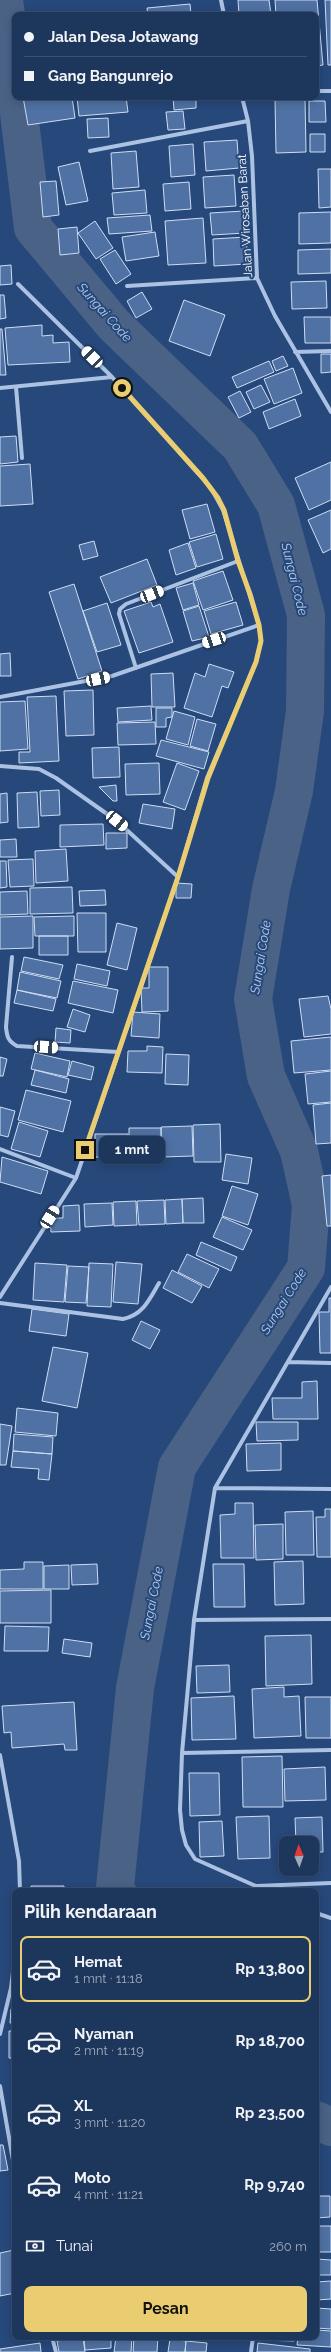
<!DOCTYPE html>
<html lang="id">
<head>
<meta charset="utf-8">
<style>
	body { margin:0; font-family:Raleway,sans-serif; background:#253e62; color:#f1f3f6; height:100vh; display:flex; flex-direction:column; font-size:15px; white-space:nowrap }
	* { box-sizing:border-box; margin:0 }
	p { font-size:13px; color:#a0abbb }
	.icon { flex:none; width:22px; height:22px; fill:none; stroke:currentColor; stroke-width:2; stroke-linecap:round; stroke-linejoin:round }
	.map { position:relative; flex:1; overflow:hidden }
	.details { position:absolute; left:12px; top:1888px; width:307px; height:452px; display:flex; flex-direction:column; background:#1d365c; border-radius:8px; box-shadow:0 2px 10px #0003,0 0 0 1px #3b5072 }
	.details>* { flex:none }
	.top-card { position:absolute; left:12px; top:12px; width:307px; height:88px; border-radius:8px; box-shadow:0 2px 10px #0003,0 0 0 1px #3b5072; display:grid; align-content:center; height:88px; padding:0 12px; background:#1d365c }
	.needle { width:26px; rotate:358deg }
	.tools { position:absolute; left:279px; top:1836px; display:grid; gap:8px }
	.tools a { display:grid; place-items:center; width:40px; height:40px; border-radius:8px; background:#1d365c; box-shadow:0 2px 10px #0003,0 0 0 1px #3b5072; font-size:20px }
	.end { position:absolute; width:18px; height:18px; margin:-9px; border:5px solid #ebcd71; background:#111; box-shadow:0 0 0 2px #111 }
	.from { border-radius:50% }
	.bubble { position:absolute; height:28px; border-radius:8px; background:#1d365c; box-shadow:0 2px 10px #0003,0 0 0 1px #3b5072; font-size:13px; font-weight:700; line-height:28px; text-align:center }
	.car { position:absolute; width:12px; height:24px; margin:-12px -6px; border-radius:5px; box-shadow:0 0 3px 1px #0007; background:linear-gradient(#fff 24%,#345 0 40%,#fff 0 76%,#345 0 86%,#fff 0) }
	.top-card b { display:flex; align-items:center; gap:14px; height:38px; font-size:15px }
	.top-card b+b { border-top:1px solid #3b5072 }
	.top-card i { width:10px; height:10px; background:#f1f3f6 }
	ul { padding:0; list-style:none }
	li { display:flex; align-items:center; gap:12px; height:66px; margin:0 8px 6px; padding:0 4px; border:2px solid transparent; border-radius:8px }
	li div { flex:1 }
	li b { display:block; font-size:15px }
	li em { font-style:normal; font-weight:700 }
	li.on { border-color:#ebcd71 }
	li>.icon { width:36px; height:36px; stroke-width:1.5 }
	h2 { padding:0 12px; font-size:18px; line-height:48px }
	.pay { display:flex; align-items:center; gap:10px; height:44px; padding:0 12px; font-size:15px }
	.pay p { margin-inline-start:auto }
	.button { display:flex; gap:8px; margin-top:auto; padding:8px 12px }
	.button a { flex:1; height:46px; border-radius:8px; background:#ebcd71; color:#111; font-size:16px; font-weight:700; line-height:46px; text-align:center }
	.map>svg:first-child { display:block }
	.lines { fill:none; stroke-linecap:round; stroke-linejoin:round }
	.river { stroke:#4a6286; stroke-width:38 }
	.building { fill:#4f71a3; stroke:#cdddf3 }
	.minor { stroke:#abc2e3; stroke-width:4 }
	.route { stroke:#ebcd71; stroke-width:5 }
	.labels { text-anchor:middle; stroke-width:4; stroke-linejoin:round; paint-order:stroke }
	.street-label { font-size:12px; fill:#fff; stroke:#27487a }
	.water-label { font-size:13px; font-style:italic; fill:#b6cceb; stroke:#27487a }
</style>
</head>
<body>
<div class="map">
<svg width="331" height="2352" viewBox="0 0 331 2352">
	<rect width="100%" height="100%" fill="#27487a"/>
	<g class="lines">
		<path class="river" d="M4 0 15 84
			M17 97 33 228 114 325 240 446 276 505 306 615 305 711 294 791 271 889 253 999 266 1076 299 1151 311 1205 306 1268 177 1467 135 1688 115 1887 117 1891
			M316 2120 331 2127"/>
	</g>
	<path class="building" d="M238 0H269L271 15H239Z
		M275 0H317L323 65 316 66V15H276Z
		M325 0H331V65H328Z
		M190 4 191 15H148L147 8Z
		M23 97H72L75 118 28 125Z
		M77 97H126L128 112 79 116Z
		M173 97H196V108L174 110Z
		M275 99H305L306 152 276 153Z
		M309 101H325L326 122H309Z
		M183 111 185 129 168 130 166 112Z
		M108 118 109 137 88 138 87 119Z
		M310 134H325V152H310Z
		M237 140 239 168 206 171 204 142Z
		M193 144 195 175 171 177 169 146Z
		M136 151 139 187 113 189 111 153Z
		M79 162 88 201 66 205 58 167Z
		M318 169H331V207L319 208Z
		M234 175 236 206 205 208 203 177Z
		M56 181 59 215 43 217 40 182Z
		M189 182 191 209 165 211 163 184Z
		M145 190 147 213 114 215 112 193Z
		M244 211 245 233 212 235 210 213Z
		M331 212V243L299 244V213Z
		M150 215 152 231 109 234 107 218Z
		M203 218 206 263 168 265 165 221Z
		M95 221 113 248 96 259 78 233Z
		M77 227 79 253 60 255 58 229Z
		M155 232 159 256 126 261 122 237Z
		M246 237 248 264 214 266 213 239Z
		M331 249V273L298 274V250Z
		M115 250 131 274 116 284 100 259Z
		M11 265 12 284 0 285V266Z
		M326 281 327 308 292 309 291 282Z
		M142 292 152 309 136 318 127 301Z
		M0 295H4L6 318 0 319Z
		M184 300 225 315 210 356 169 341Z
		M304 317H331V343H305Z
		M42 325V336L53 335V343L69 342 70 362 8 365 5 328Z
		M0 329H2L6 375H0Z
		M321 354H331V372L321 373Z
		M283 356 288 366 276 371 272 361Z
		M269 361 274 372 237 388 232 377Z
		M293 368 302 393 274 404 264 379Z
		M261 385 270 402 254 409 246 392Z
		M240 391 251 412 239 418 228 397Z
		M295 399 301 416 269 429 263 412Z
		M16 436 18 462 0 464V437Z
		M331 462V500L309 510 295 478Z
		M30 464 33 504 0 506V466Z
		M207 504 215 532 190 539 182 510Z
		M331 510V549L323 553 308 520Z
		M216 534 223 559 197 567 189 542Z
		M94 541 98 556 83 560 79 545Z
		M188 543 196 568 176 575 169 550Z
		M147 559 157 585 111 603 100 577Z
		M223 571 233 600 203 610 193 581Z
		M193 583 199 605 183 610 176 588Z
		M74 584 102 671 78 679 49 592Z
		M151 602 153 607 160 604 173 642 139 653 124 611Z
		M236 602 243 625 211 634 204 611Z
		M107 603 121 645 97 652 83 611Z
		M199 606 209 637 192 641 183 611Z
		M10 653 11 676H0V654Z
		M209 664 234 672 228 688 222 686 212 717 184 708 195 673 205 677Z
		M173 673 175 707H152L151 674Z
		M93 690 94 735 66 736 64 691Z
		M56 696 59 761 19 763V752H30L27 697Z
		M25 701 28 749 0 751V702Z
		M151 706 152 720 118 722 117 708Z
		M156 708H172V717L166 718V727H156Z
		M174 711 195 717 188 745 166 739Z
		M197 719 216 724 208 751 190 746Z
		M155 722 156 744 118 745 117 723Z
		M161 740 209 752 204 769 156 756Z
		M119 747 120 777 93 778 92 748Z
		M159 763 160 794 126 795 125 764Z
		M177 763 199 771 185 810 163 802Z
		M116 785 117 801H113L99 787Z
		M59 790 60 815 41 816 40 791Z
		M37 792 39 827 18 828 17 793Z
		M7 793 8 822 0 823V794Z
		M143 804 175 809 172 829 139 823Z
		M103 824 104 845 60 847V825Z
		M106 833H127V848L106 849Z
		M16 839 17 857H0V840Z
		M66 849 68 881 36 883 35 851Z
		M33 859 34 886 10 887 8 860Z
		M0 861H6L7 887 0 888Z
		M176 883 192 884 191 898H176Z
		M72 887 73 913 30 914V888Z
		M105 890 106 905 80 906 79 891Z
		M27 891 28 914 0 915V892Z
		M77 913H106V952H78Z
		M33 916V948L0 949V917Z
		M74 916V936H35L34 917Z
		M117 923 137 928 127 970 107 965Z
		M39 936H68V955H39Z
		M24 957 63 965 59 979 21 971Z
		M77 964 110 971 107 986 74 979Z
		M149 967H168V1011L142 1012 141 988H149Z
		M20 972 61 981 57 998 17 990Z
		M73 981 118 990 113 1013 68 1003Z
		M17 990 56 999 53 1011 14 1003Z
		M328 996 331 1009V1034L304 1037 299 999Z
		M73 1009 90 1015 85 1032 67 1027Z
		M133 1012 160 1014 159 1038 131 1036Z
		M56 1028 71 1030 70 1043 55 1042Z
		M331 1037V1070L294 1073 291 1041Z
		M147 1046 163 1047 162 1073 127 1072 128 1051H147Z
		M35 1053 70 1061 67 1077 31 1069Z
		M166 1054 189 1055 188 1085 165 1084Z
		M0 1057 7 1059 3 1076H0Z
		M72 1061 94 1067 91 1080 68 1075Z
		M35 1070 69 1079 66 1093 31 1085Z
		M331 1071V1102L308 1104 305 1074Z
		M26 1090 71 1101 63 1132 18 1120Z
		M331 1103V1143L316 1144 313 1105Z
		M0 1107 15 1111 8 1137 0 1135Z
		M19 1122 48 1131 40 1157 11 1149Z
		M220 1124 221 1162H194L193 1125Z
		M192 1126 193 1156 162 1157 161 1127Z
		M129 1128H161V1157H129Z
		M95 1134H128L127 1157H95Z
		M226 1154 252 1158 248 1184 222 1180Z
		M2 1157 48 1171 41 1194 0 1182Z
		M331 1175V1226H327L322 1176Z
		M232 1186 258 1194 248 1225 222 1216Z
		M203 1198 204 1223H183L182 1199Z
		M182 1199 183 1223 166 1224 165 1200Z
		M164 1200 165 1224 139 1225 137 1201Z
		M136 1201 137 1225 114 1226 113 1202Z
		M112 1203 113 1225 85 1227 84 1204Z
		M79 1205 80 1231 51 1232 50 1218H63V1206Z
		M222 1217 252 1230 243 1250 213 1237Z
		M201 1242 237 1257 231 1271 196 1255Z
		M187 1254 219 1269 209 1288 178 1272Z
		M116 1262 142 1264 138 1304 113 1302Z
		M35 1263 67 1265 64 1302 33 1300Z
		M89 1263 113 1264 111 1307 87 1306Z
		M68 1266 89 1267 86 1303 65 1302Z
		M172 1270 202 1286 192 1303 163 1288Z
		M329 1298H331V1353H320L319 1312H329Z
		M32 1309 69 1314 66 1336 29 1331Z
		M141 1321 160 1330 150 1349 132 1340Z
		M53 1347 88 1353 77 1408 42 1401Z
		M317 1381 318 1419H273L272 1398H302V1382Z
		M17 1408 58 1413 56 1436 15 1432Z
		M256 1422H298V1440L257 1441Z
		M0 1424 12 1426 6 1465H0Z
		M14 1434 53 1437 52 1454 13 1451Z
		M281 1443V1470L247 1471 246 1444Z
		M13 1451 52 1454 49 1480 38 1479 39 1469 11 1467Z
		M235 1503H253L254 1558H221L220 1515 235 1514Z
		M325 1509H331V1557H317L316 1517H325Z
		M313 1511 314 1555H286L285 1512Z
		M283 1524V1559L256 1560 255 1525Z
		M303 1561 304 1604 275 1605 274 1562Z
		M24 1562H43V1589H0V1570L24 1569Z
		M97 1564 98 1584 72 1585 71 1565Z
		M213 1564H244L245 1607H214Z
		M69 1565V1589H44V1566Z
		M51 1590V1623H0V1591Z
		M5 1626 49 1627 48 1651H4Z
		M311 1635 312 1684 266 1686 265 1636Z
		M64 1639 92 1643 90 1657 62 1653Z
		M229 1665 230 1692 197 1693 196 1666Z
		M284 1687V1697L299 1696 301 1736 254 1738 252 1689Z
		M234 1696 236 1739 192 1740 191 1698Z
		M305 1697H331V1738H306Z
		M74 1702 77 1750H65L64 1744 12 1748 11 1732 4 1733 2 1706Z
		M282 1756 283 1807H243L242 1757Z
		M325 1767 326 1800 285 1801 284 1769Z
		M189 1773H219L220 1815 190 1816Z
		M269 1816 270 1858 238 1859 236 1817Z
		M322 1817 323 1852H312V1843H296L295 1818Z
		M222 1821 224 1856 200 1857 199 1822Z
		M31 1886H64V1891H31Z
		M11 2009 15 2010V2023H10Z
		M9 2031H15V2058H9Z
		M0 2145H3L8 2170 0 2171Z
		M316 2196H330V2217L316 2218Z
		M316 2226H331V2252H316Z
		M14 2250 15 2293 0 2296V2253Z
		M316 2259 331 2260V2275H316Z
		M331 2281V2299L316 2300V2282Z
		M316 2308 331 2309V2329L316 2328Z
		M316 2330 331 2331V2347L297 2345 298 2337H316Z
		M84 2337H111V2348L85 2350Z
		M116 2337H132L131 2352H114Z
		M134 2337H158L157 2352H133Z
		M215 2337H248V2340Z
		M258 2337H294V2341L258 2340Z
		M83 2338 85 2352H59L57 2341Z
		M170 2339 186 2341 185 2352H168Z
		M186 2341 207 2343 206 2352H185Z
		M40 2343 41 2352H0V2349Z
		M258 2343 310 2349V2352H257Z"/>
	<g class="lines">
		<path class="minor" d="M221 0 224 15
			M316 91H331
			M242 97 248 121 252 156 257 278 275 316 331 412
			M90 151 248 121
			M127 286 257 278
			M295 352 331 351
			M16 387 22 458
			M0 388 112 377
			M136 668 119 614 120 609 126 604 238 561
			M0 697 112 676 259 625
			M0 766 39 769 56 778 117 821 178 877
			M12 957 6 1027C7 1037 8 1041 17 1046L118 1052
			M0 1149 76 1178
			M0 1297 76 1178 178 877 207 778 256 662 261 641 259 625 223 510 211 488 112 377 18 284
			M0 1303 123 1319C143 1315 149 1300 159 1283
			M288 1362 331 1363
			M215 1488 331 1489
			M194 1620 331 1619
			M182 1753 331 1750
			M0 1755 19 1861 20 1891
			M257 1886 331 1883
			M267 1891 195 1859 186 1845 182 1830 180 1810 182 1753 194 1620 215 1488 331 1287
			M316 1913 331 1918
			M0 2034 11 1988 15 1956
			M0 2086 15 2172
			M52 2337 56 2352
			M251 2352 253 2337"/>
	</g>
	<g class="lines">
		<path class="route" d="M85 1150 178 877 208 778 256 662 261 641 259 625 250 594 238 561 224 510 218 498 203 478 122 388"/>
	</g>
	<g class="labels">
		<g class="street-label">
			<text transform="translate(245 216) rotate(-93)" y="4">Jalan Wirosaban Barat</text>
		</g>
		<g class="water-label">
			<text transform="translate(105 312) rotate(48)" y="5">Sungai Code</text>
			<text transform="translate(295 579) rotate(76)" y="5">Sungai Code</text>
			<text transform="translate(260 957) rotate(-81)" y="5">Sungai Code</text>
			<text transform="translate(283 1301) rotate(-58)" y="5">Sungai Code</text>
			<text transform="translate(151 1603) rotate(-79)" y="5">Sungai Code</text>
		</g>
	</g>
</svg>
<div class="tools">
<a><svg class="needle" viewBox="-14 -14 28 28"><path d="M0-13l5 13h-10z" fill="#e53935"/><path d="M0 13l5-13h-10z" fill="#a0abbb"/></svg></a>
</div>
<i class="end from" style="left:122px;top:388px"></i>
<i class="end" style="left:85px;top:1150px"></i>
<div class="bubble" style="left:99px;top:1136px;width:66px">1 mnt</div>
<i class="car" style="left:92px;top:357px;rotate:315deg"></i>
<i class="car" style="left:152px;top:594px;rotate:69deg"></i>
<i class="car" style="left:214px;top:640px;rotate:252deg"></i>
<i class="car" style="left:98px;top:679px;rotate:78deg"></i>
<i class="car" style="left:117px;top:821px;rotate:129deg"></i>
<i class="car" style="left:46px;top:1047px;rotate:94deg"></i>
<i class="car" style="left:50px;top:1217px;rotate:32deg"></i>
<div class="top-card">
<b><i class="from"></i>Jalan Desa Jotawang</b>
<b><i></i>Gang Bangunrejo</b>
</div>
<section class="details">
<h2>Pilih kendaraan</h2>
<ul>
<li class="on"><svg class="icon" aria-label="car" viewBox="0 0 24 24"><path d="M5 17H2v-5l4-1 3-4h7l3 4 3 1v5h-3M9 17h6M6 11h13"/><circle cx="7" cy="17" r="2"/><circle cx="17" cy="17" r="2"/></svg><div><b>Hemat</b><p>1 mnt · 11:18</p></div><em>Rp 13,800</em></li>
<li><svg class="icon" aria-label="car" viewBox="0 0 24 24"><path d="M5 17H2v-5l4-1 3-4h7l3 4 3 1v5h-3M9 17h6M6 11h13"/><circle cx="7" cy="17" r="2"/><circle cx="17" cy="17" r="2"/></svg><div><b>Nyaman</b><p>2 mnt · 11:19</p></div><em>Rp 18,700</em></li>
<li><svg class="icon" aria-label="car" viewBox="0 0 24 24"><path d="M5 17H2v-5l4-1 3-4h7l3 4 3 1v5h-3M9 17h6M6 11h13"/><circle cx="7" cy="17" r="2"/><circle cx="17" cy="17" r="2"/></svg><div><b>XL</b><p>3 mnt · 11:20</p></div><em>Rp 23,500</em></li>
<li><svg class="icon" aria-label="car" viewBox="0 0 24 24"><path d="M5 17H2v-5l4-1 3-4h7l3 4 3 1v5h-3M9 17h6M6 11h13"/><circle cx="7" cy="17" r="2"/><circle cx="17" cy="17" r="2"/></svg><div><b>Moto</b><p>4 mnt · 11:21</p></div><em>Rp 9,740</em></li>
</ul>
<div class="pay"><svg class="icon" aria-label="cash" viewBox="0 0 24 24"><path d="M3 7h18v10H3z"/><circle cx="12" cy="12" r="2"/></svg>Tunai<p>260 m</p></div>
<div class="button"><a>Pesan</a></div>
</section>
</div>
</body>
</html>
